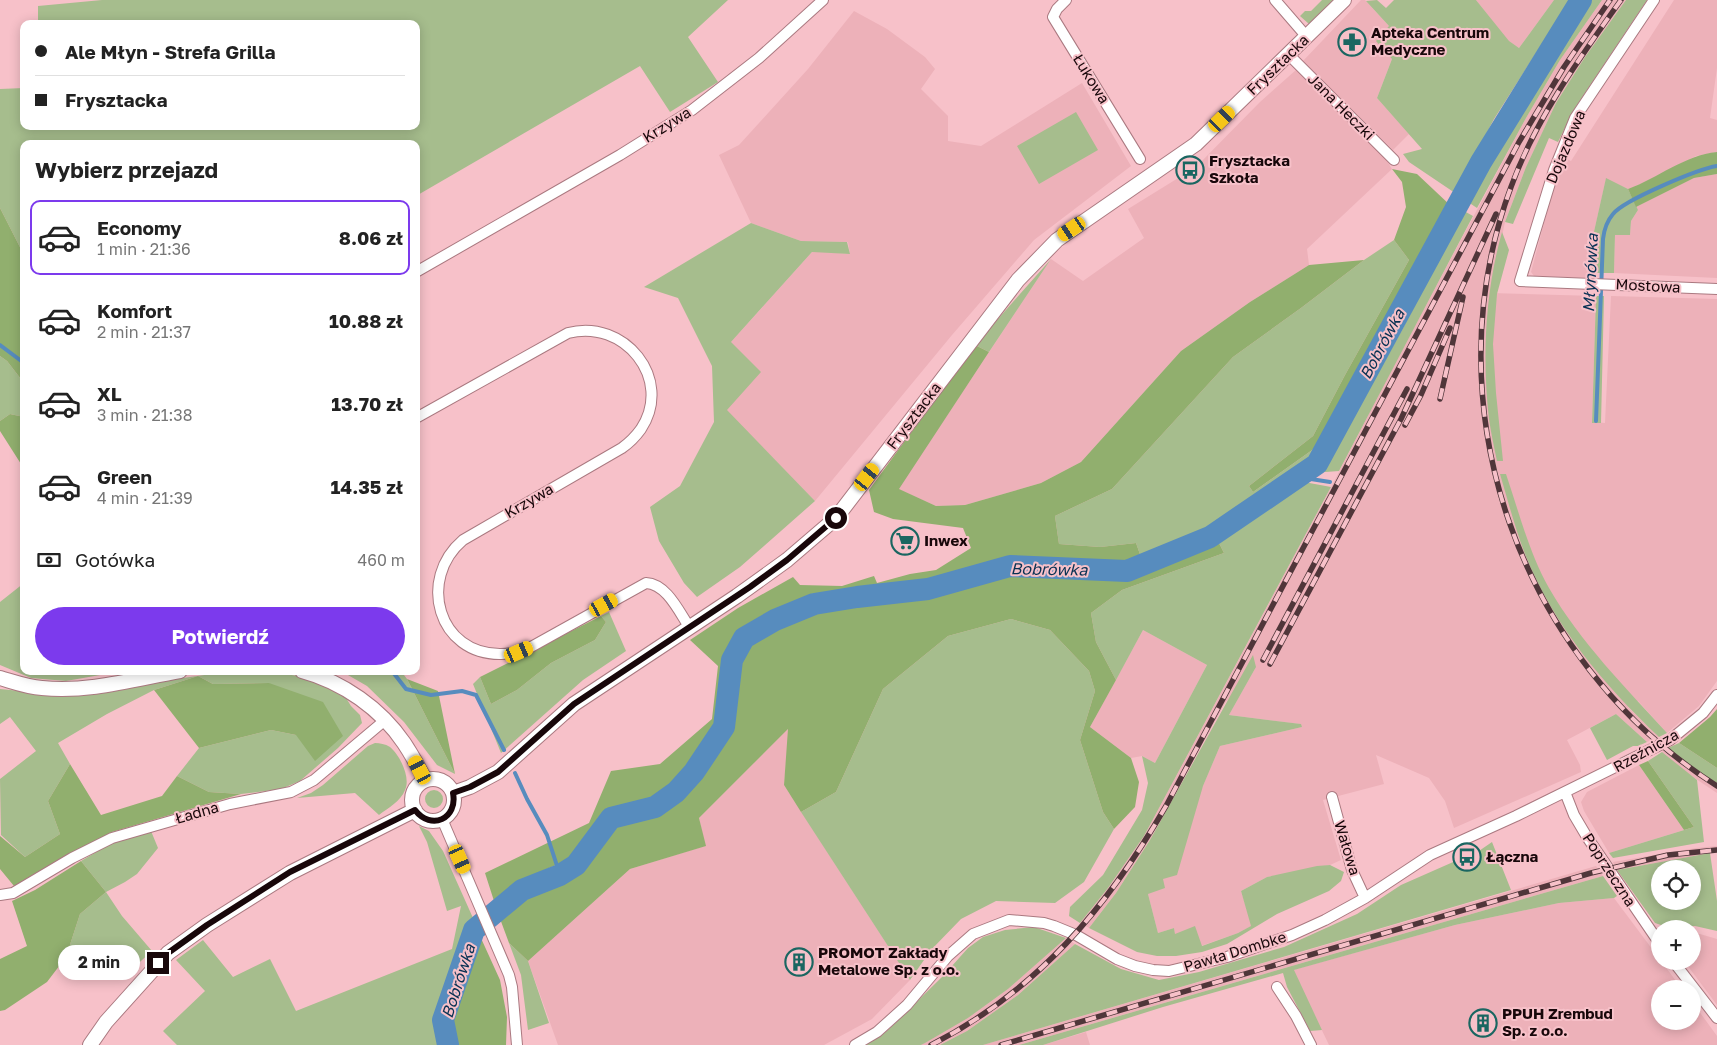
<!DOCTYPE html>
<html lang="pl">
<head>
<meta charset="utf-8">
<style>
	body { margin:0; font-family:"Golos Text",sans-serif; background:#f6f6f6; color:#222; height:100vh; display:flex; flex-direction:column; font-size:19px; white-space:nowrap }
	* { box-sizing:border-box; margin:0 }
	p { font-size:16px; color:#767676 }
	.icon { flex:none; width:28px; height:28px; fill:none; stroke:currentColor; stroke-width:2; stroke-linecap:round; stroke-linejoin:round }
	.map { position:relative; flex:1; overflow:hidden }
	.sheet { position:absolute; left:20px; top:140px; width:400px; height:535px; display:flex; flex-direction:column; background:#fff; border-radius:10px; box-shadow:0 2px 12px #0003 }
	.sheet>* { flex:none }
	.guide { position:absolute; left:20px; top:20px; width:400px; height:110px; border-radius:10px; box-shadow:0 2px 12px #0003; display:grid; align-content:center; height:110px; padding:0 15px; background:#fff }
	.buttons { position:absolute; left:1651px; top:860px; display:grid; gap:10px }
	.buttons a { display:grid; place-items:center; width:50px; height:50px; border-radius:50%; background:#fff; box-shadow:0 2px 12px #0003; font-size:25px }
	.end { position:absolute; width:22px; height:22px; margin:-11px; border:6px solid #18070a; background:#fff; box-shadow:0 0 0 2px #fff }
	.from { border-radius:50% }
	.bubble { position:absolute; height:35px; border-radius:18px; background:#fff; box-shadow:0 2px 12px #0003; font-size:16px; font-weight:700; line-height:35px; text-align:center }
	.car { position:absolute; width:15px; height:30px; margin:-15px -8px; border-radius:6px; box-shadow:0 0 4px 1px #0007; background:linear-gradient(#f5c518 24%,#345 0 40%,#f5c518 0 76%,#345 0 86%,#f5c518 0) }
	.guide b { display:flex; align-items:center; gap:18px; height:48px; font-size:19px }
	.guide b+b { border-top:1px solid #e0e0e0 }
	.guide i { width:12px; height:12px; background:#222 }
	ul { padding:0; list-style:none }
	li { display:flex; align-items:center; gap:15px; height:75px; margin:0 10px 8px; padding:0 5px; border:2px solid transparent; border-radius:10px }
	li div { flex:1 }
	li b { display:block; font-size:19px }
	li em { font-style:normal; font-weight:700 }
	li.active { border-color:#7c3aed }
	li>.icon { width:45px; height:45px; stroke-width:1.5 }
	h2 { padding:0 15px; font-size:22px; line-height:60px }
	.pay { display:flex; align-items:center; gap:12px; height:55px; padding:0 15px; font-size:19px }
	.pay p { margin-inline-start:auto }
	.primary-button { display:flex; gap:10px; margin-top:auto; padding:10px 15px }
	.primary-button a { flex:1; height:58px; border-radius:30px; background:#7c3aed; color:#fff; font-size:20px; font-weight:700; line-height:58px; text-align:center }
	.map>svg:first-child { display:block }
	.built { fill:#edb1b9 }
	.green { fill:#a6bd8d; fill-rule:evenodd }
	.forest { fill:#91af6e }
	.lines { fill:none; stroke-linecap:round; stroke-linejoin:round }
	.stream { stroke:#578cbe; stroke-width:4 }
	.river { stroke:#578cbe; stroke-width:22 }
	.street-casing { stroke:#aa7980; stroke-width:12 }
	.secondary-casing { stroke:#aa7980; stroke-width:16 }
	.street { stroke:#fff; stroke-width:10 }
	.secondary { stroke:#fff; stroke-width:14 }
	.rail-casing { stroke:#50363a; stroke-width:5.5 }
	.rail { stroke:#f7c1c9; stroke-width:4; stroke-dasharray:11; stroke-linecap:butt }
	.route { stroke:#18070a; stroke-width:6 }
	.labels { text-anchor:middle; stroke-width:4; stroke-linejoin:round; paint-order:stroke }
	.poi-label { font-size:15px; font-weight:bold; fill:#18070a; stroke:#f7c1c9; text-anchor:start }
	.street-label { font-size:15px; fill:#18070a; stroke:#f7c1c9 }
	.water-label { font-size:16px; font-style:italic; fill:#083153; stroke:#f7c1c9 }
</style>
</head>
<body>
<div class="map">
<svg width="1717" height="1045" viewBox="0 0 1717 1045">
	<rect width="100%" height="100%" fill="#f7c1c9"/>
	<path class="built" d="M1361 0H1365L1389 26 1392 59 1377 98 1409 134 1393 150 1303 61Z
		M1476 0H1554L1519 48 1509 42Z
		M1602 0H1626L1585 57 1556 103 1526 167 1505 222 1490 293 1596 296 1592 422 1605 423 1611 296 1717 299V681L1699 706 1667 733 1638 701 1628 707 1659 737 1647 742 1616 714 1567 740 1580 765 1581 772 1454 828 1445 801 1429 778 1376 755 1384 784 1323 800 1341 860 1330 865 1267 877 1241 891 1252 926 1238 933 1201 946 1175 934 1174 928 1158 933 1148 894 1163 879 1220 746 1302 727 1300 724 1229 715 1256 667 1225 703 1150 840 1116 893 1089 928 1080 923 1108 888 1144 836 1324 501 1392 369 1526 118 1560 60Z
		M1674 0H1717V68L1710 118 1717 120V152L1696 156 1644 183 1628 189 1606 179 1593 236 1592 278 1534 276 1531 272 1558 171 1565 158 1571 161Z
		M854 11 887 29 925 57 935 69 921 89 948 116V141L981 146 1082 83 1131 166 1034 240 952 335 815 501 726 410 731 342 813 251 850 254 848 242 801 241 751 223 719 155 739 145 808 69Z
		M1296 70 1385 158 1392 169 1307 249 1309 265 1250 302 1181 351 1081 462 1041 483 965 505 936 506 898 489 1051 259 1083 281 1144 238 1128 209 1196 167 1260 102Z
		M1717 174V278L1614 273 1615 235H1630L1631 221 1638 210 1636 207 1694 178Z
		M1143 630 1207 665 1155 763 1142 756 1131 758 1090 727Z
		M789 728 784 785 910 980 872 1019 824 1045H558L528 961 630 869 705 846 699 818Z
		M1668 748 1703 775 1717 783V793L1684 771 1662 752Z
		M1639 765 1684 830 1609 853 1584 811 1581 802 1587 792Z
		M1717 846V852L1617 870 1613 862 1696 848Z
		M1596 866 1603 876 1019 1045H983Z
		M1614 898 1682 989H1660V1021H1692L1693 1003 1717 1036V1045H1329L1293 970 1455 925 1559 903Z
		M1693 934H1700L1717 939V1005L1684 961H1692Z
		M1066 938 1075 944 1018 995 967 1031 940 1045H921L968 1018 1008 989Z
		M1086 1032 1090 1045H1043Z"/>
	<path class="green" d="M102 0H728L688 37 718 82 670 112 640 66 416 196V144H24V255L0 208V89L24 88V126H416V24H38V6Z
		M1322 0H1333L1309 24 1300 16 1305 11H1311Z
		M1377 0 1386 8 1394 0H1476L1509 41 1519 48 1554 0H1573L1550 31 1494 119 1455 193 1409 162 1403 154 1422 149 1377 98 1392 59 1376 41 1389 26 1366 1Z
		M1586 0H1602L1560 60 1526 118 1477 208 1468 202 1486 162Z
		M1626 0H1647L1575 108 1558 142 1549 138 1513 224 1505 222 1526 167 1556 103 1585 57Z
		M1076 112 1098 150 1039 184 1017 146Z
		M1606 178 1628 189 1638 210 1631 221 1630 235H1615L1614 273H1592L1593 236Z
		M1464 211 1473 216 1339 471 1312 473 1332 456 1402 330Z
		M751 223 801 241 847 242 850 254 812 252 731 342 761 372 727 410 815 501 740 567 697 597 684 583 659 541 650 507 680 486 714 422 712 366 678 298 644 287Z
		M1502 232 1509 250 1497 294 1493 344 1496 393 1503 461H1497C1494 447 1491 433 1489 419 1482 358 1485 292 1502 232Z
		M1394 240 1409 260 1345 375 1313 436 1249 486 1253 492 1322 443 1312 464 1246 508 1191 539 1142 560 1136 543 1100 547 1059 544 1055 516 1112 489 1233 357 1301 308 1364 260Z
		M1051 259 989 352 975 345Z
		M1596 296H1604L1601 423H1592Z
		M0 356 7 361 24 383V417L10 414 0 421Z
		M1500 474H1506C1519 512 1529 553 1549 588 1580 642 1626 688 1667 733L1659 737C1604 685 1553 625 1525 554 1515 528 1508 501 1500 474Z
		M1304 482 1331 487 1144 836 1108 888 1080 923 1069 916 1070 907 1103 875 1142 810 1148 783 1142 756 1155 763 1207 665 1143 630 1116 680 1096 642 1091 613 1122 590 1224 553 1218 541Z
		M24 583V671H123L66 681 31 678 0 665V602Z
		M609 612 626 651 583 680 501 753 473 684 480 677 491 704 517 690 551 663 595 640 606 622 601 616Z
		M1011 619 1050 630 1089 671 1095 691 1080 740 1103 812 1114 829 1084 882 1055 903 996 901 961 919 931 950 910 980 801 812 836 792 883 689 948 636Z
		M1253 655 1256 667 1229 715 1301 724 1302 727 1220 746 1203 786 1177 875 1163 879 1165 888 1148 894 1158 933 1174 928 1175 934 1195 926 1202 946 1238 933 1251 926 1241 891 1267 877 1317 866 1330 865 1344 872 1341 881 1329 891 1277 914 1227 944 1202 952 1176 956H1157L1137 952 1089 928 1116 893 1150 840Z
		M233 671H262L299 676 343 693 351 706 360 715 362 723 338 748 300 781 281 789 241 794 209 792 177 776 199 748 271 730 296 735 269 683 213 684 198 676 154 690 107 714 58 743 70 764 48 801 60 834 25 857 1 835 0 779 36 751 10 717 0 724V689L61 695Z
		M341 671H401L407 679 455 774 437 765 404 722 367 686Z
		M1616 714 1647 742 1638 746H1633L1607 760 1590 728Z
		M375 743C380 743 385 744 390 747 400 755 411 778 405 790 401 801 388 808 379 815L355 793 297 798 311 793 323 785 368 746Z
		M1679 743 1717 768V783L1703 775 1668 748Z
		M1662 752 1697 780 1704 842 1613 858 1609 853 1694 827 1648 761Z
		M425 799a9 9 0 1 1 18 0a9 9 0 1 1-18 0Z
		M419 826 429 831 443 851 473 918 436 1017 440 1045H177L163 1031 205 991 176 960 203 940 233 977 270 959 296 1011 452 949 461 906 447 911 427 842Z
		M151 831 158 848 137 874 125 882 106 892 122 916 152 951 131 970 66 957 80 914 106 892 81 861 115 841Z
		M1492 842 1511 890 983 1045H940L967 1031 1018 995 1075 944 1121 969 1159 980 1199 972 1284 947 1357 914 1401 885 1460 859 1464 865 1479 858 1476 853Z
		M1710 853 1717 901V931L1695 926 1667 927 1655 923 1617 870ZM1660 869H1692V901H1660Z
		M1603 876 1617 896 1614 898 1559 903 1455 925 1294 970 1322 1030 1310 1031 1287 987 1283 973 1163 1007 1043 1045H1019Z
		M1034 927 1066 938 1008 989 968 1018 925 1043 921 1045H866L888 1030 943 976 968 948 983 937 1005 930Z
		M509 943 528 961 549 1023 528 1030 521 975Z"/>
	<path class="forest" d="M1717 152V174L1694 178 1636 207 1628 189C1658 178 1685 155 1717 152Z
		M1392 169 1417 174 1451 206 1322 443 1253 492 1249 486 1313 436 1345 375 1409 260 1394 240 1406 207 1402 182Z
		M0 208 24 255V383L7 361 0 356Z
		M1364 260 1301 308 1233 357 1112 489 1055 516 1059 544 1100 547 1136 543 1142 560 1122 566 1011 559 978 565 926 581 811 594 779 610 742 637 726 661 715 729 688 772 649 804 611 808 605 823 574 857 524 879 494 901 485 873 589 823 611 771 660 764 712 719 718 666 690 640 738 608 793 577 800 585 842 586 874 576 877 583 910 574 936 570 971 548 963 528 893 519 874 512 869 490 975 345 989 352 899 489 936 506 965 505 1041 483 1081 462 1181 351 1250 302 1309 265Z
		M10 414 24 417V464H21L0 431V421Z
		M1218 541 1224 553 1122 590 1091 613 1096 642 1116 680 1090 727 1131 758 1139 782 1135 807 1114 829 1103 812 1080 740 1095 691 1089 671 1050 630 1011 619 948 636 883 689 836 792 801 812 784 785 788 729 699 818 706 846 630 869 528 961 509 943 499 916 529 895 579 871 615 826 643 817 675 802 706 765 734 723 737 672 749 642 786 621 820 609 905 600 1013 572 1067 576H1129Z
		M601 616 606 622 595 640 551 663 517 690 491 704 480 677Z
		M198 676 213 684 269 683 323 702 343 736 315 761 296 735 271 730 199 748 154 690Z
		M407 679 438 691 455 774Z
		M1717 709V768L1679 743 1710 717Z
		M1648 761 1694 827 1684 830 1639 765Z
		M70 764 101 815 162 796 177 776 209 792 241 794 112 832 14 886 0 869V836L25 857 60 834 48 801Z
		M81 861 106 892 80 914 66 957 47 982 5 1010 0 1011V959L27 946 12 901 35 890Z
		M480 936 500 980 507 1017 506 1045H457L452 1030 459 995Z"/>
	<g class="lines">
		<path class="stream" d="M0 345 24 363
			M1596 421 1603 239C1604 230 1607 221 1613 214 1624 200 1698 169 1717 166
			M1298 477 1330 482
			M392 671 406 689 431 695 462 691 476 695 504 750
			M515 773 527 799 547 835 560 875"/>
		<path class="river" d="M448 1045 443 1020 474 930 522 890 560 875 576 865 611 818 655 807 676 792 694 772 724 727 732 660 744 638 775 620 814 604 857 597 928 589 1010 566 1127 571 1210 537 1317 464 1481 162 1581 0"/>
		<g class="street-casing">
			<path id="street" d="M1066 0 1057 9 1053 17 1140 159
				M1275 0 1307 37
				M1654 0 1575 118 1554 170 1520 281 1717 289
				M1289 55 1394 160
				M416 272 620 155 692 110 759 58 823 0
				M416 418 568 333C624 318 674 379 641 429 636 436 629 443 622 448L463 540C417 579 438 655 501 654 512 654 521 651 531 647L646 583C667 584 679 612 690 628
				M1565 792 1574 815 1587 837 1660 944
				M1332 797 1352 870 1365 898
				M442 819 509 975 512 987 517 1045
				M0 895 13 893 72 858 112 838 230 804 291 792 314 780 384 721
				M1673 961 1717 1018
				M1277 987 1296 1016 1311 1045
				M855 1045 877 1032 907 1005 948 956 973 934 1009 920 1044 923 1054 926 1076 935 1117 959 1135 966 1153 970 1169 971 1227 957 1292 935 1325 920 1365 898 1430 855 1516 816 1670 740 1703 713 1717 695"/>
		</g>
		<g class="secondary-casing">
			<path id="secondary" d="M302 671C343 682 381 709 404 743 412 755 419 768 425 780
				M0 678C14 682 27 687 42 688 88 693 135 679 180 671
				M412 800a21 21 0 1 1 42 0a21 21 0 1 1-42 0Z
				M453 793 470 787 498 772 574 704 737 596 787 560 836 518 1018 280 1057 240 1196 144 1344 0
				M90 1045 106 1022 168 953 207 925 290 873 415 810"/>
		</g>
		<use href="#street" class="street"/>
		<use href="#secondary" class="secondary"/>
		<g class="rail-casing">
			<path id="rail" d="M1621 0C1579 59 1536 118 1511 187 1429 408 1520 661 1717 786
				M1440 399 1463 297
				M1405 425 1421 395 1450 328
				M1263 660 1407 389
				M1270 664 1401 419 1496 214
				M931 1045C1037 991 1107 908 1166 806L1519 142 1564 67 1610 0
				M1001 1045 1591 873 1668 855 1717 850"/>
		</g>
		<use href="#rail" class="rail"/>
	</g>
	<g class="lines">
		<path class="route" d="M158 963 168 953 207 925 290 872 415 810C431 831 458 819 453 793L470 787 498 772 574 704 750 587 787 560 836 518"/>
	</g>
	<defs>
		<g id="pharmacy-ring" transform="scale(1.4375)"><circle r="9.5" fill="#f7c1c9" stroke="#1a6661" stroke-width="1.5"/><path d="M-2-6h4v4h4v4h-4v4h-4v-4h-4v-4h4Z" fill="#1a6661"/></g>
		<g id="bus-ring" transform="scale(1.4375)"><circle r="9.5" fill="#f7c1c9" stroke="#1a6661" stroke-width="1.5"/><path d="M-5-6H5V4H4V6H2V4H-2V6H-4V4H-5ZM-3.5-4V0h7V-4ZM-3.5 1.2v1.5H-2V1.2ZM2 1.2v1.5H3.5V1.2Z" fill="#1a6661"/></g>
		<g id="supermarket-ring" transform="scale(1.4375)"><circle r="9.5" fill="#f7c1c9" stroke="#1a6661" stroke-width="1.5"/><path d="M-6-5.5h2.5l.6 2H6L4.5 2H-2.5L-4.4-4H-6ZM-1.5 3.2a1.3 1.3 0 1 0 .1 0ZM3 3.2a1.3 1.3 0 1 0 .1 0Z" fill="#1a6661"/></g>
		<g id="building-ring" transform="scale(1.4375)"><circle r="9.5" fill="#f7c1c9" stroke="#1a6661" stroke-width="1.5"/><path d="M-4-6H4V6H1V3H-1V6H-4ZM-2.5-4.3h1.7v1.8h-1.7ZM.8-4.3h1.7v1.8H.8ZM-2.5-1h1.7V.8h-1.7ZM.8-1h1.7V.8H.8Z" fill="#1a6661"/></g>
	</defs>
	<g fill-rule="evenodd">
		<use href="#pharmacy-ring" x="1352" y="42"/>
		<use href="#bus-ring" x="1190" y="170"/>
		<use href="#supermarket-ring" x="905" y="541"/>
		<use href="#bus-ring" x="1467" y="857"/>
		<use href="#building-ring" x="799" y="962"/>
		<use href="#building-ring" x="1483" y="1023"/>
	</g>
	<g class="labels">
		<g class="poi-label">
			<text x="1371" y="38">Apteka Centrum<tspan x="1371" dy="17">Medyczne</tspan></text>
			<text x="1209" y="166">Frysztacka<tspan x="1209" dy="17">Szkoła</tspan></text>
			<text x="924" y="546">Inwex</text>
			<text x="1486" y="862">Łączna</text>
			<text x="818" y="958">PROMOT Zakłady<tspan x="818" dy="17">Metalowe Sp. z o.o.</tspan></text>
			<text x="1502" y="1019">PPUH Zrembud<tspan x="1502" dy="17">Sp. z o.o.</tspan></text>
		</g>
		<g class="street-label">
			<text transform="translate(1278 65) rotate(-44)" y="5">Frysztacka</text>
			<text transform="translate(1091 79) rotate(58)" y="5">Łukowa</text>
			<text transform="translate(1341 107) rotate(45)" y="5">Jana Heczki</text>
			<text transform="translate(667 125) rotate(-32)" y="5">Krzywa</text>
			<text transform="translate(1566 147) rotate(-67)" y="5">Dojazdowa</text>
			<text transform="translate(1648 286) rotate(3)" y="5">Mostowa</text>
			<text transform="translate(914 416) rotate(-53)" y="5">Frysztacka</text>
			<text transform="translate(529 501) rotate(-30)" y="5">Krzywa</text>
			<text transform="translate(1646 751) rotate(-29)" y="5">Rzeźnicza</text>
			<text transform="translate(197 813) rotate(-16)" y="5">Ładna</text>
			<text transform="translate(1347 848) rotate(73)" y="5">Wałowa</text>
			<text transform="translate(1609 870) rotate(57)" y="5">Poprzeczna</text>
			<text transform="translate(1235 952) rotate(-17)" y="5">Pawła Dombke</text>
		</g>
		<g class="water-label">
			<text transform="translate(1590 273) rotate(-87)" y="6">Młynówka</text>
			<text transform="translate(1382 344) rotate(-62)" y="6">Bobrówka</text>
			<text transform="translate(1049 569) rotate(1)" y="6">Bobrówka</text>
			<text transform="translate(458 981) rotate(-72)" y="6">Bobrówka</text>
		</g>
	</g>
</svg>
<div class="buttons">
<a><svg class="icon" aria-label="locate" viewBox="0 0 24 24"><circle cx="12" cy="12" r="6"/><path d="M12 2v4M12 18v4M2 12h4M18 12h4"/></svg></a>
<a>+</a>
<a>−</a>
</div>
<i class="end from" style="left:836px;top:518px"></i>
<i class="end" style="left:158px;top:963px"></i>
<div class="bubble" style="left:58px;top:945px;width:82px">2 min</div>
<i class="car" style="left:1222px;top:119px;rotate:46deg"></i>
<i class="car" style="left:1072px;top:229px;rotate:236deg"></i>
<i class="car" style="left:867px;top:477px;rotate:37deg"></i>
<i class="car" style="left:604px;top:605px;rotate:61deg"></i>
<i class="car" style="left:519px;top:652px;rotate:67deg"></i>
<i class="car" style="left:420px;top:770px;rotate:332deg"></i>
<i class="car" style="left:460px;top:859px;rotate:156deg"></i>
<div class="guide">
<b><i class="from"></i>Ale Młyn - Strefa Grilla</b>
<b><i></i>Frysztacka</b>
</div>
<section class="sheet">
<h2>Wybierz przejazd</h2>
<ul>
<li class="active"><svg class="icon" aria-label="car" viewBox="0 0 24 24"><path d="M5 17H2v-5l4-1 3-4h7l3 4 3 1v5h-3M9 17h6M6 11h13"/><circle cx="7" cy="17" r="2"/><circle cx="17" cy="17" r="2"/></svg><div><b>Economy</b><p>1 min · 21:36</p></div><em>8.06 zł</em></li>
<li><svg class="icon" aria-label="car" viewBox="0 0 24 24"><path d="M5 17H2v-5l4-1 3-4h7l3 4 3 1v5h-3M9 17h6M6 11h13"/><circle cx="7" cy="17" r="2"/><circle cx="17" cy="17" r="2"/></svg><div><b>Komfort</b><p>2 min · 21:37</p></div><em>10.88 zł</em></li>
<li><svg class="icon" aria-label="car" viewBox="0 0 24 24"><path d="M5 17H2v-5l4-1 3-4h7l3 4 3 1v5h-3M9 17h6M6 11h13"/><circle cx="7" cy="17" r="2"/><circle cx="17" cy="17" r="2"/></svg><div><b>XL</b><p>3 min · 21:38</p></div><em>13.70 zł</em></li>
<li><svg class="icon" aria-label="car" viewBox="0 0 24 24"><path d="M5 17H2v-5l4-1 3-4h7l3 4 3 1v5h-3M9 17h6M6 11h13"/><circle cx="7" cy="17" r="2"/><circle cx="17" cy="17" r="2"/></svg><div><b>Green</b><p>4 min · 21:39</p></div><em>14.35 zł</em></li>
</ul>
<div class="pay"><svg class="icon" aria-label="cash" viewBox="0 0 24 24"><path d="M3 7h18v10H3z"/><circle cx="12" cy="12" r="2"/></svg>Gotówka<p>460 m</p></div>
<div class="primary-button"><a>Potwierdź</a></div>
</section>
</div>
</body>
</html>
